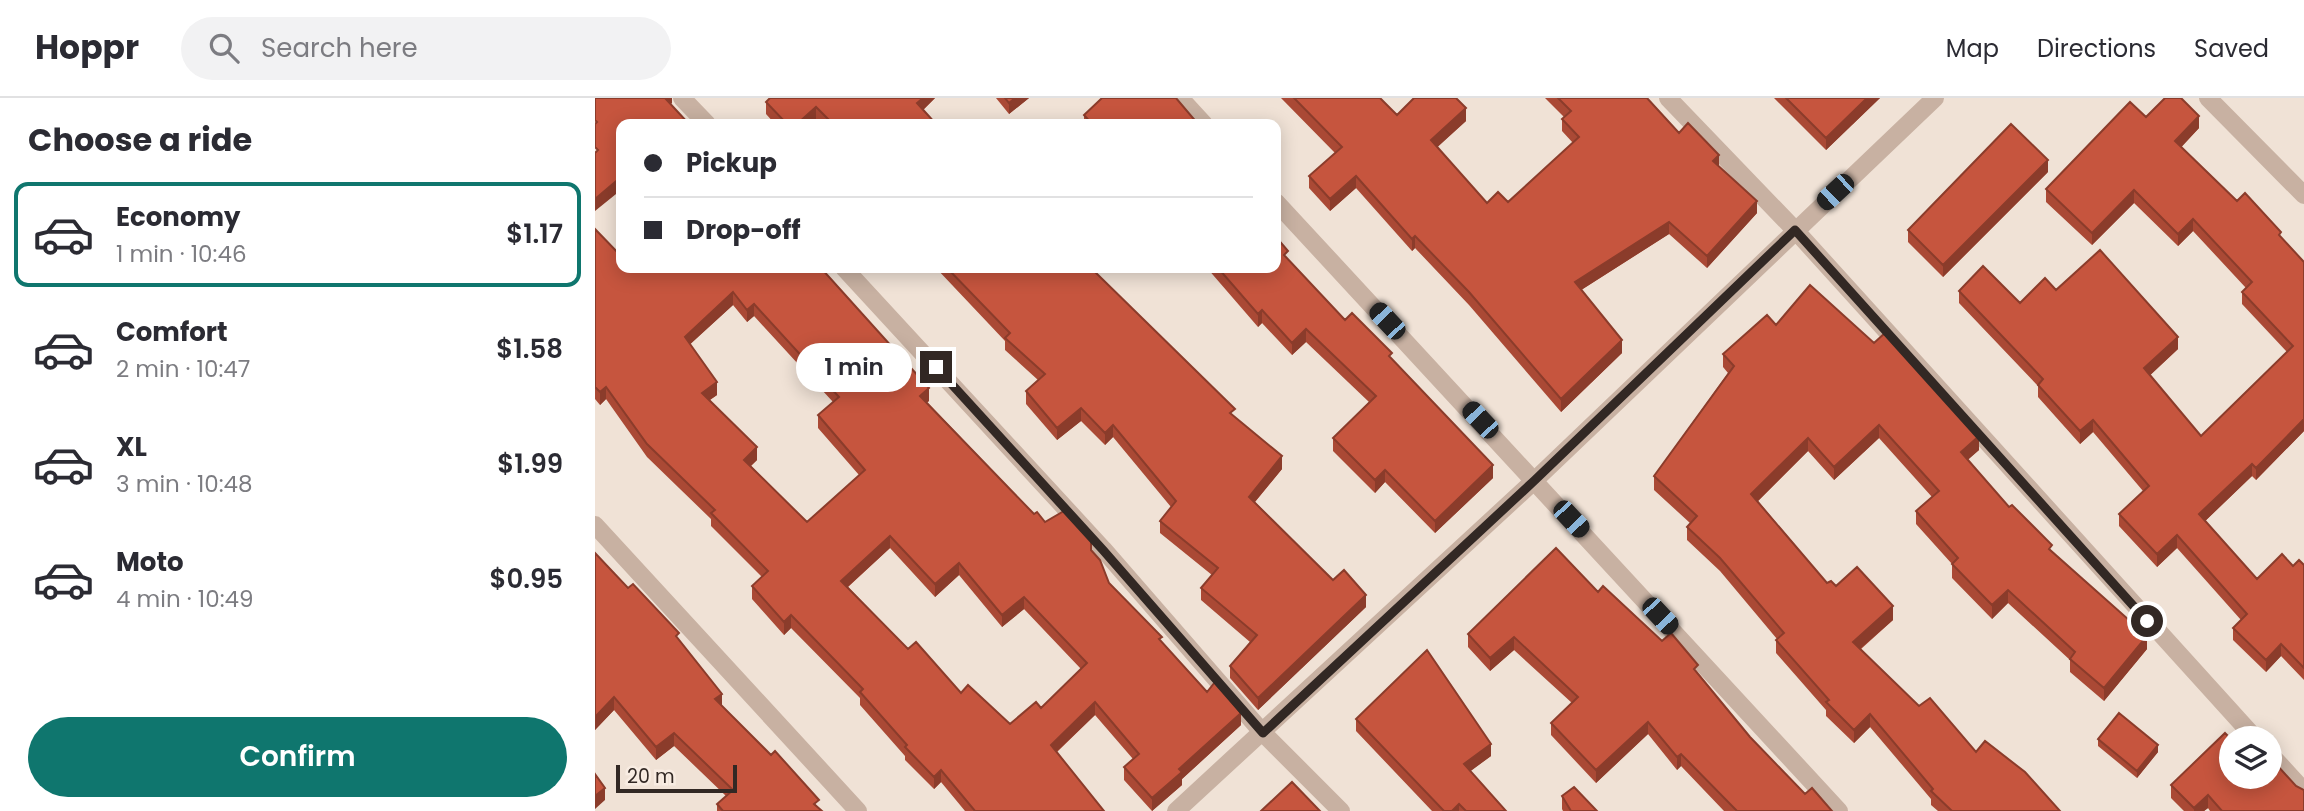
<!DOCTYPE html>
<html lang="en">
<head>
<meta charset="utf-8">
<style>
	body { margin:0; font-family:Poppins,sans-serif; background:#f2f2f3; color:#2b2b33; height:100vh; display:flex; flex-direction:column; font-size:26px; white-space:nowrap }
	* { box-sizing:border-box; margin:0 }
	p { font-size:23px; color:#7c7c81 }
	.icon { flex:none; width:38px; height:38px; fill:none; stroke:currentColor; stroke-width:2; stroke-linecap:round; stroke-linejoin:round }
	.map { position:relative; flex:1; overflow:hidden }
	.drawer { display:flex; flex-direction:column; background:#fff; width:595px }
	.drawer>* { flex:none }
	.top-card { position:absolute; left:21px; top:21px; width:665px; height:154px; border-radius:14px; box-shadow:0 4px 18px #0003; display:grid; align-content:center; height:154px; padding:0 28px; background:#fff }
	.controls { position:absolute; left:1624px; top:628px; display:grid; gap:14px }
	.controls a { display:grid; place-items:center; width:63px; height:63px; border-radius:50%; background:#fff; box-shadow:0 4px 18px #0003; font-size:35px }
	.scale { position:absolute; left:21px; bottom:18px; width:121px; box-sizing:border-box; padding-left:7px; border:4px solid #322824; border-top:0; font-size:19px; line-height:24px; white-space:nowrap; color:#322824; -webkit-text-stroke:5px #f8ece2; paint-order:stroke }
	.end { position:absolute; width:32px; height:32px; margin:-16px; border:9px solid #322824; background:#fff; box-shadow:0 0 0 4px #fff }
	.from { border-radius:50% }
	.bubble { position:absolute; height:49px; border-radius:24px; background:#fff; box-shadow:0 4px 18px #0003; font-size:23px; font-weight:600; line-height:49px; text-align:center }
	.car { position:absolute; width:21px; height:42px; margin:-21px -10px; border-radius:9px; box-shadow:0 0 5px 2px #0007; background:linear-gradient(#222 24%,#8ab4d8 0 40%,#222 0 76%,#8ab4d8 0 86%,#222 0) }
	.top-card b { display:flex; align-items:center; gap:24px; height:66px; font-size:26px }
	.top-card b+b { border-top:2px solid #e1e1e2 }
	.top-card i { width:18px; height:18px; background:#2b2b33 }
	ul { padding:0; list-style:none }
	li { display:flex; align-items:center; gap:21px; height:105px; margin:0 14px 10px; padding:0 14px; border:4px solid transparent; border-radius:14px }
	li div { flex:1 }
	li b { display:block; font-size:26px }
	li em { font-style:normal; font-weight:600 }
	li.current { border-color:#0f766e }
	li>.icon { width:63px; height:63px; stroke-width:1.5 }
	h2 { padding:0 28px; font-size:32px; line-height:84px }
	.action { display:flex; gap:14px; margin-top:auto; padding:14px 28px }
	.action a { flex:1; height:80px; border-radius:42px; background:#0f766e; color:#fff; font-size:28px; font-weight:600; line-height:80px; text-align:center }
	header { display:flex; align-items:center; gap:42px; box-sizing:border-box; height:98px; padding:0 35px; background:#fff; border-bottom:2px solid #e1e1e2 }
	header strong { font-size:33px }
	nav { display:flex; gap:38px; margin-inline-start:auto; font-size:24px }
	.search { width:490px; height:63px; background:#f2f2f3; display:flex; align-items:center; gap:18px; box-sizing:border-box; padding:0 24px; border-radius:38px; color:#7c7c81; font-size:26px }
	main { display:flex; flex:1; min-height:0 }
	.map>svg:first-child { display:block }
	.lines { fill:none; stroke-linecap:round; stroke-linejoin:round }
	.street { stroke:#c8b1a2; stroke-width:18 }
	.wall { fill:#aa4935; fill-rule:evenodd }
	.shaded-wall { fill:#8b3c2b }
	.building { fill:#c6553e; stroke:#8b3c2b; stroke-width:2; fill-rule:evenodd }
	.route { stroke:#322824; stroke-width:9 }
</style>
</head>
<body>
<header>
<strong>Hoppr</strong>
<div class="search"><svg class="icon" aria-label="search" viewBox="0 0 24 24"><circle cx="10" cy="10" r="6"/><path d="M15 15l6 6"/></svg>Search here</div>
<nav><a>Map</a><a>Directions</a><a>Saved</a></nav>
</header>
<main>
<section class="drawer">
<h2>Choose a ride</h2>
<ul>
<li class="current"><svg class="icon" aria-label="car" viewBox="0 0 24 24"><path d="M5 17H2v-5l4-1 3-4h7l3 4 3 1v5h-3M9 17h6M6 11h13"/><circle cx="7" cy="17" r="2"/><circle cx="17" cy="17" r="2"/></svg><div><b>Economy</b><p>1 min · 10:46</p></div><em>$1.17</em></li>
<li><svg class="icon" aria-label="car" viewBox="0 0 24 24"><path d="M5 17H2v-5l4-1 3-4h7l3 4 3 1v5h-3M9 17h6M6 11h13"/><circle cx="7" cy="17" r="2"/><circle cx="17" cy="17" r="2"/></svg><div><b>Comfort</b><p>2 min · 10:47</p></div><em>$1.58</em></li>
<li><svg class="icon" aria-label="car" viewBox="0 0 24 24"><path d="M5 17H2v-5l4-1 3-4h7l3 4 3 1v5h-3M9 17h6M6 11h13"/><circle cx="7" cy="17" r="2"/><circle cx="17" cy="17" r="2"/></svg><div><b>XL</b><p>3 min · 10:48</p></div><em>$1.99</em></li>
<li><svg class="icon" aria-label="car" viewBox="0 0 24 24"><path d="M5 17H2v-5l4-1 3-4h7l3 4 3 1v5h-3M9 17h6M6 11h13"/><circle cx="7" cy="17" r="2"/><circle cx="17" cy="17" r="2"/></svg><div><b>Moto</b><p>4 min · 10:49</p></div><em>$0.95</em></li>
</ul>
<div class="action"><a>Confirm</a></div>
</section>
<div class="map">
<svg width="1709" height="713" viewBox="0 0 1709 713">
	<rect width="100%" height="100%" fill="#f0e2d6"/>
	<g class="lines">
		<path class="street" d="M87 0 112 26
			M585 0 609 26
			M1073 0 1200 132 1660 640
			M1613 0 1709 97
			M681 104 1244 713
			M249 170 508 451 668 635 746 713
			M0 427 263 713
			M1675 656 1709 693
			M581 713 940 382 1340 0"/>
	</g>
	<path class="wall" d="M340 0 328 12 341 26H226L221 21 215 26H180L171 16V4Z
		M401 0H434L414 16Z
		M686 0H785L802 17 871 23 842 49 892 105 913 104 978 45 967 33V21L969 19 950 0H1052L1084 35 1124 69 1162 115 1112 170 1074 136 986 192 1027 255 966 314 874 207 820 150 817 153 761 90 735 113 714 90V78L740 55Z
		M1179 0H1285L1231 52Z
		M489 17 603 26H489Z
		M1551 19 1604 30 1586 49 1642 103 1686 139 1709 164V333L1661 382 1657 378 1610 423 1662 481 1698 468 1709 467V582L1686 558 1671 574 1638 542V530L1646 522 1582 450 1562 469 1524 428V416L1548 393 1498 334 1485 346 1443 299V288L1364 205V193L1425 205 1461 192 1583 251 1555 277 1606 338 1692 254 1647 206V194L1651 190 1598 133 1583 148 1539 105 1497 147 1451 104V91Z
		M1453 74 1348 179 1313 144V132Z
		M0 131 38 171 228 173 334 303 332 304 439 416 496 452 514 485 612 594 646 627 587 681V687L557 713 529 682V669L538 661 500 617 462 654 509 713H370L346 684 339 691 310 662V658L265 607V600L196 530 189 537 157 501V488L167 479 116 428V421L52 359 11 301 5 307 0 301ZM138 207 152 224 159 218 238 304 223 317V330L264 377 212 424 156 368 162 362 115 302 122 297 95 246ZM295 450 340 499 364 477 407 529 429 511 486 571 446 610 415 626 366 595 313 551 253 489Z
		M693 161 750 222 797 262 898 380 840 435 790 384 780 395 738 353V340L774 304 711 244 697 257 667 225 663 229 612 170H681Z
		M341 170H496L640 319 687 371 660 404 738 482 771 509 663 612 635 580V568L655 544 606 502V490L617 477 565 435V423L576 409 518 339 510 347 486 323 462 342 431 306V293L443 282 410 252V243Z
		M1181 227 1384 352 1372 362 1414 409 1552 551 1509 603 1475 574V562L1413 505 1397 521 1357 480V466L1321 426V413L1337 399 1284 340 1239 382 1213 353 1163 403 1232 485 1241 488 1298 522 1266 551 1324 608 1381 654 1465 713H1343L1336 707V701L1275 629 1259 645 1231 618V612L1181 555V542L1182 541 1125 473 1092 442V429L1095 425 1059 392V378L1133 275 1128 269V256Z
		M0 455 84 543 127 608 227 713H122V706L131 698 79 648 61 662 19 612 0 632Z
		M1003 494 1103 576 1155 639 1210 696 1237 713H1129L1086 668 1082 672 1053 636 1001 685 956 637V625L977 605 919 552 895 573 873 549V536Z
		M761 621 896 658 875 673 911 713H837L761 633Z
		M1503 641 1563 654 1542 680 1503 648Z
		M1636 679 1701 688 1709 713H1615L1613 710 1609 713H1589L1576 700V687Z
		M967 698 1002 713H968L967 711Z"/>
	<path class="shaded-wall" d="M70 0H77V5L70 12Z
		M328 0H340L322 18V5Z
		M420 0H434L414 16V5Z
		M1272 0H1285L1231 52V40Z
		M221 9V21L215 26H202Z
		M871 10V23L836 55V42Z
		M1604 18V30L1580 56V43Z
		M1124 57V69L1118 63Z
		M1453 62V74L1348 179V167Z
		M761 78V90L735 113V101Z
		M26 79V92L0 113V101Z
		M1539 92V105L1497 147V135Z
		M1162 103V115L1112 170V158Z
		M1598 121V133L1583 148V136Z
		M1074 124V136L980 196V184Z
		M820 138V150L817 153V141Z
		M138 194V207L90 251V239Z
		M159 206V218L152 224V212Z
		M667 212V225L663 229V216Z
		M711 231V244L697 257V245Z
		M1583 239V251L1549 283V270Z
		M1027 242V255L966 314V301Z
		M122 284V297L107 307V295Z
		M11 289V301L5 307V294Z
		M334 290V303L325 310V298Z
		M486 310V323L462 342V330Z
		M1709 321V333L1661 382V370Z
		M1498 322V334L1485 346V333Z
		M518 327V339L510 347V335Z
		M1284 327V340L1239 382V369Z
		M1384 338V352L1366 368V354Z
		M1213 340V353L1156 410V396Z
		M162 349V362L149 374V362Z
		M687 358V371L654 411V399Z
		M1657 366V378L1604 429V416Z
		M898 367V380L840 435V423Z
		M790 372V384L780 395V382Z
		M1582 437V450L1562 469V456Z
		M295 438V450L246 495V483Z
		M364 465V477L340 499V486Z
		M1413 492V505L1397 521V507Z
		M771 497V509L663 612V600Z
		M429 499V511L407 529V517Z
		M1298 508V522L1258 557V544Z
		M196 517V530L189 537V524Z
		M1552 538V551L1509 603V590Z
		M919 539V552L895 573V560Z
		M1686 546V558L1671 574V562Z
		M127 596V608L120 601Z
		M19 599V612L0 632V619Z
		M500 604V617L456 659V647Z
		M646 615V627L587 681V687L557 713V700L584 671Z
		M1275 616V629L1259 645V632Z
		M1053 624V636L1001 685V672Z
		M79 635V648L61 662V649Z
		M896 646V658L869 678V666Z
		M1563 647V654L1542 680V673Z
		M1086 656V668L1082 672V659Z
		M346 672V684L339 691V679Z
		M10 690V702L0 711V698Z
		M1613 697V710L1609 713H1599V710Z
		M864 706V713H857Z"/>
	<path class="building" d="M0 0H70L94 26H26V79L0 101V55L3 52 0 49V26L2 24 0 22Z
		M175 0H328L322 5 341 26H238L221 9 202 26H192L171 4Z
		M410 0H420L414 5Z
		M507 0H581L603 26H497L489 17Z
		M699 0H785L802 17 819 0H861L871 10 836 42 892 105 903 94 913 104 984 39 967 21 976 13 963 0H1052L1084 35 1093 25 1124 57 1118 63 1162 103 1112 158 1074 124 980 184 1027 242 966 301 874 194 820 138 817 141 761 78 735 101 714 78 747 49Z
		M1191 0H1272L1231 40Z
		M1570 0H1586L1604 18 1580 43 1642 103 1650 95 1686 134 1684 137 1709 164V321L1661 370 1657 366 1604 416 1662 481 1687 456 1698 468 1704 462 1709 467V570L1686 546 1671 562 1638 530 1652 516 1582 437 1562 456 1524 416 1554 388 1498 322 1485 333 1443 287 1448 281 1364 193 1388 168 1425 205 1450 180 1461 192 1505 152 1583 239 1549 270 1606 338 1698 248 1647 194 1657 184 1598 121 1583 136 1539 92 1497 135 1451 91 1535 4 1551 19Z
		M1416 26 1453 62 1348 167 1313 132Z
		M0 131 26 158V170H37L38 171 40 170H226L334 290 325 298 439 416 442 414 450 424 469 413 496 442V452L505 462 514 485 567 539 564 541 612 594 620 584 646 615 584 671 587 674 557 700 529 669 544 656 500 604 456 647 509 713H380L346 672 339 679 310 649 312 647 265 594 268 591 196 517 189 524 157 488 173 473 116 415 120 412 52 346 11 289 5 294 0 289ZM138 194 152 212 159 206 244 299 223 317 270 372 212 424 149 362 162 349 107 295 122 284 90 239ZM295 438 340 486 364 465 407 517 429 499 492 565 446 610 441 604 415 626 373 587 366 595 321 544 313 551 246 483Z
		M681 139 693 153 689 157 750 222 757 215 797 255 794 258 898 367 840 423 790 372 780 382 738 340 781 298 711 231 697 245 667 212 663 216 623 170H681Z
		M352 170H496L640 311 635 315 687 358 654 399 738 482 749 472 771 497 663 600 635 568 662 537 606 490 623 470 565 423 581 403 518 327 510 335 486 310 462 330 431 293 450 276 410 240 415 235Z
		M1215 187 1279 245 1290 235 1384 338 1366 354 1414 409 1417 407 1457 447 1454 451 1552 538 1509 590 1475 561 1480 554 1413 492 1397 507 1357 466 1363 460 1321 413 1344 393 1284 327 1239 369 1213 340 1156 396 1232 485 1236 483 1241 488 1262 469 1298 508 1258 544 1324 608 1335 600 1381 654 1390 643 1430 674 1465 713H1357L1336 693 1338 691 1275 616 1259 632 1231 604 1234 602 1181 542 1189 535 1125 460 1092 429 1102 418 1059 378 1139 268 1128 256 1172 217 1181 227Z
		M961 450 1003 494 1008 488 1067 543 1076 535 1103 567 1099 571 1155 639 1210 696 1217 690 1237 713H1142L1086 656 1082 659 1053 624 1001 672 956 625 983 599 919 539 895 560 873 536Z
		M0 455 33 490 38 486 84 535 81 538 127 596 120 601 176 657 180 653 224 702 219 706 227 713H128L122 706 138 692 79 635 61 649 19 599 0 619Z
		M832 552 896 646 869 666 911 713H871L864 706 857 713H849L761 621Z
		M1524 615 1563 647 1542 673 1503 641Z
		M1630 635 1636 641V679H1675V672L1681 666 1701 688 1709 692V712L1708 713H1627L1613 697 1599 710 1576 687Z
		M0 676 10 690 0 698Z
		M697 684 725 713H666Z
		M979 689 1002 713H976L967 698Z"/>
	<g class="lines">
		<path class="route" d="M341 269 508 452 668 635 940 382 1200 132 1552 523"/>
	</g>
</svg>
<div class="controls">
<a><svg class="icon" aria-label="layers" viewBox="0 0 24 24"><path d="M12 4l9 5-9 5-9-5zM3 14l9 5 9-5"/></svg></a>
</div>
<div class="scale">20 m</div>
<i class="end from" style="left:1552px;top:523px"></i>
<i class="end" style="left:341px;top:269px"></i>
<div class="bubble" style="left:201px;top:245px;width:116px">1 min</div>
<i class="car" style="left:1240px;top:94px;rotate:227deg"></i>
<i class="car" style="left:792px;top:223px;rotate:317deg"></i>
<i class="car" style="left:885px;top:322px;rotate:317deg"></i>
<i class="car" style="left:976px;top:421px;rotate:137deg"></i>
<i class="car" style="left:1065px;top:518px;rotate:137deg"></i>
<div class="top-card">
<b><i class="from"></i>Pickup</b>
<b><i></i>Drop-off</b>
</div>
</div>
</main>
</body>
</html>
